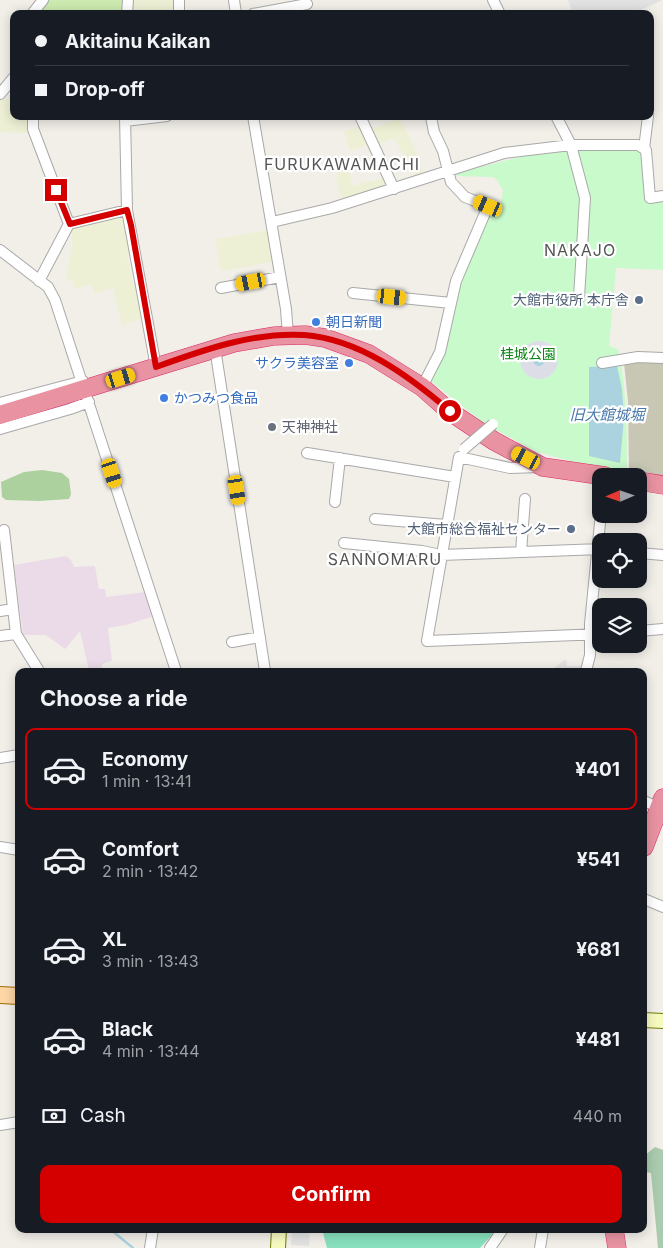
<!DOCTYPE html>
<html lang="en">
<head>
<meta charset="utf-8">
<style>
	body { margin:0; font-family:Inter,"Noto Sans JP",sans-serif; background:#20242c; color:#f1f3f6; height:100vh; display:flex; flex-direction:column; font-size:19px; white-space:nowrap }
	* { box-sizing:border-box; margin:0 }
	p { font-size:16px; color:#9ea1a6 }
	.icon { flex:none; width:28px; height:28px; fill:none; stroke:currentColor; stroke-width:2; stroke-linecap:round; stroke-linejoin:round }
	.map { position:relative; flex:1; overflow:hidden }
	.sheet { position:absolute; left:15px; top:668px; width:632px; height:565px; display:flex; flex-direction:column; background:#171b24; border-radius:10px; box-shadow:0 2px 12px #0003 }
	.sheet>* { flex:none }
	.hud { position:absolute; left:10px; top:10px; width:644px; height:110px; border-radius:10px; box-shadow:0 2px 12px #0003; display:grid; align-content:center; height:110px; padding:0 25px; background:#171b24 }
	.needle { width:32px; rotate:268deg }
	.tools { position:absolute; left:592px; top:468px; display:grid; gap:10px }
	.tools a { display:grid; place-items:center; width:55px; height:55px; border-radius:10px; background:#171b24; box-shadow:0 2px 12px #0003; font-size:25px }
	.end { position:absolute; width:22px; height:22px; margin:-11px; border:6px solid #d40000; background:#fff; box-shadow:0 0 0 2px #fff }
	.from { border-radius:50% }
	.car { position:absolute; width:15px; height:30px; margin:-15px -8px; border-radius:6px; box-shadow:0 0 4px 1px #0007; background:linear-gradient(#f5c518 24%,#345 0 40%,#f5c518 0 76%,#345 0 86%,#f5c518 0) }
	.hud b { display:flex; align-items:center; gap:18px; height:48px; font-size:19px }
	.hud b+b { border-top:1px solid #363941 }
	.hud i { width:12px; height:12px; background:#f1f3f6 }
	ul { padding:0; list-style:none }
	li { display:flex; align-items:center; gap:15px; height:82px; margin:0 10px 8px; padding:0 15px; border:2px solid transparent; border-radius:10px }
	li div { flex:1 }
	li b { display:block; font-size:19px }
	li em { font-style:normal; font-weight:700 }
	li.current { border-color:#d40000 }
	li>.icon { width:45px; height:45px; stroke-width:1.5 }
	h2 { padding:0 25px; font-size:22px; line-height:60px }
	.pay { display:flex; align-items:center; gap:12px; height:55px; padding:0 25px; font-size:19px }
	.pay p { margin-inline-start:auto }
	.action { display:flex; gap:10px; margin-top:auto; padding:10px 25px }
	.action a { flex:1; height:58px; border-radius:10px; background:#d40000; color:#fff; font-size:20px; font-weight:700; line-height:58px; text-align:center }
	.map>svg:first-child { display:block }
	.industrial { fill:#ebdbe8 }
	.construction { fill:#c7c7b4 }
	.farmland { fill:#eef0d5 }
	.grass { fill:#cdebb0 }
	.forest { fill:#add19e }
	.cemetery { fill:#aacbaf }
	.park { fill:#c8facc }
	.pitch { fill:#88e0be }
	.parking { fill:#e2e2e2 }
	.plaza { fill:#dddde8 }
	.water { fill:#aad3df }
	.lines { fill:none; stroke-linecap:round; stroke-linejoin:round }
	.stream { stroke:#aad3df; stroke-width:2.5 }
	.street-casing { stroke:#a9a9a9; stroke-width:12 }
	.secondary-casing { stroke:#707d05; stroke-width:16 }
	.primary-casing { stroke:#a06b00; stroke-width:18 }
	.highway-casing { stroke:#dc2a67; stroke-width:19 }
	.street { stroke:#fff; stroke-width:10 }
	.secondary { stroke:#f7fabf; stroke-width:14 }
	.primary { stroke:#fcd6a4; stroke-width:16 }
	.highway { stroke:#e892a2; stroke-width:18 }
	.street-bridge-casing { stroke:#a9a9a9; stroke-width:12; stroke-linecap:butt }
	.street-bridge { stroke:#fff; stroke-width:10 }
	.route { stroke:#d40000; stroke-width:6 }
	.service-dot { fill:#5c6f8a; stroke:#fff; stroke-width:2 }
	.shop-dot { fill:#3f7fe0; stroke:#fff; stroke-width:2 }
	.worship-dot { fill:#6b7280; stroke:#fff; stroke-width:2 }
	.labels { text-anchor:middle; stroke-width:4.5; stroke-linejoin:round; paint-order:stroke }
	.service-label { font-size:14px; fill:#4e5e75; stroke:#fff; text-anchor:end }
	.shop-label { font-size:14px; fill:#366cbe; stroke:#fff; text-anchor:start }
	.park-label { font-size:14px; fill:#0c8416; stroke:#fff }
	.worship-label { font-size:14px; fill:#5b616d; stroke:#fff; text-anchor:start }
	.water-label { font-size:15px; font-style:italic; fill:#4a7aab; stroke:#fff }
	.quarter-label { font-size:16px; letter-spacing:1px; fill:#555; stroke:#fff }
</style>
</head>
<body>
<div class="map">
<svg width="663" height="1248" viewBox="0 0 663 1248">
	<rect width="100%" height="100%" fill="#f2efe9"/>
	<path class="industrial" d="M66 556 71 560 74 567 95 566 99 589H105L106 597 146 592 154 616 126 625 108 628 112 661 102 664V671H89L80 631 65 649 46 635H23L14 565Z"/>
	<path class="construction" d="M639 361 663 363V476L629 472 628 401 624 363Z"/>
	<path class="farmland" d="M132 0H176V14H130Z
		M1 99H14V116H29L30 133 0 132V100Z
		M400 118 413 145 424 174 415 176 394 138 377 145 370 130Z
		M361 126 370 144 350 151 344 132Z
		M348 169 353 186 386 177 388 186 344 202 338 188 337 171Z
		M125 215 133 253 127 254 132 283 138 282 145 318 122 325 113 288 94 294 92 284 75 289 72 280 69 281 66 279 72 244V228Z
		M268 230 273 262 221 271 215 239Z"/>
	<path class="grass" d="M47 0H125L123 14 104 12 103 14H37Z"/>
	<path class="forest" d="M42 470 62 473 69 479 71 494 69 499 39 501 6 500 2 497 1 482 24 472Z"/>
	<path class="cemetery" d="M655 1147 663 1150V1248H658L651 1173 644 1172V1156Z"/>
	<path class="park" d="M552 149H637L642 152 649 201 663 199V270L616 268 609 346 618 349C627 390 627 431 627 472L588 466 538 452 486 425 431 381 447 344 461 282 493 206 501 202 503 190 496 179 492 177 457 176V173Z"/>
	<path class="pitch" d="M322 1229H495L491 1236 480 1248H327Z"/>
	<path class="parking" d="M568 0H661V1L631 14H573Z
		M566 659 567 666H585L584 671H550Z
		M292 1229H310L309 1246 291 1245Z"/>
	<path class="plaza" d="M520 360a19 19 0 1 1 38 0a19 19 0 1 1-38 0Z"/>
	<path class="water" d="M533 360a6 6 0 1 1 12 0a6 6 0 1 1-12 0Z
		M617 366 622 389 624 417 620 463 589 456V367Z"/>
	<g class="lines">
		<path class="stream" d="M110 1229 133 1248"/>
		<g class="street-casing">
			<path id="street" d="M234 0 236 14
				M493 0 500 14
				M32 14 43 0
				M127 14 128 0
				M179 14V0
				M253 14 307 4
				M0 94 14 77
				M33 116V129L69 224 127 210
				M125 116 127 210 156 367
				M253 116 286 309 288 335
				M360 116 394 189
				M556 116 571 145 585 198 579 298
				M125 121 167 116
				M644 149 648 116
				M272 222 332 208 504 153 571 145H638L646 150 650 198 663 196
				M0 250 48 287 55 300 176 671
				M39 281 69 224
				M221 288 280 277
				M353 293 451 303
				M215 348 265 671
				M602 363 638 357 663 358
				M422 387 440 352 456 281 488 206 465 197 451 182 443 151 434 132 431 117
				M0 403 83 381
				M0 429 70 409 89 402
				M307 453 455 477
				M539 467 510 468 459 457 427 641 601 634
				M335 502 340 458
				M375 519 446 525
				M4 530 16 634
				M344 543 422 551 441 555 601 549
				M521 552 525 499
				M639 553 663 555
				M0 611 13 609
				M639 631 663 629
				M0 636 16 634 39 671
				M232 642 260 637
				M586 671 590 655V624L601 513
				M0 758 19 755
				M644 801 662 809
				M0 847 19 850
				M644 899 663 907
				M0 1125 19 1122
				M150 1248 153 1229
				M490 1248 503 1229
				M540 1248 543 1229"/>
		</g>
		<g class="secondary-casing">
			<path id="secondary" d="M644 1020 663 1021
				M278 1248 279 1229"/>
		</g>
		<g class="primary-casing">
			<path id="primary" d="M0 995 19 996"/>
		</g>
		<g class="highway-casing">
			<path id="highway" d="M0 415 234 343 274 336 305 335 325 338 369 354 422 387 449 411 494 441 543 467 605 476
				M639 481 663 485
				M644 847 663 798
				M614 1229 617 1248"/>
		</g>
		<use href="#street" class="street"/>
		<use href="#secondary" class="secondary"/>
		<use href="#primary" class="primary"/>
		<use href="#highway" class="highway"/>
		<g class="street-bridge-casing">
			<path id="street-bridge" d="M464 449 493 424"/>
		</g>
		<use href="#street-bridge" class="street-bridge"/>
	</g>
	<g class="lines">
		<path class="route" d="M56 190 70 224 127 210 131 225 156 367C203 350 253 332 304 335 359 339 409 376 450 411"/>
	</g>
	<g class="service-dot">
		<circle cx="639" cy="300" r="5"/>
		<circle cx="571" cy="529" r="5"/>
	</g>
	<g class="shop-dot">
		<circle cx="316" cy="322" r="5"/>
		<circle cx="349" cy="363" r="5"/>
		<circle cx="164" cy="398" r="5"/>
	</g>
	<circle class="worship-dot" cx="272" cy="427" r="5"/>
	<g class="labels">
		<g class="service-label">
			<text x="629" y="305">大館市役所 本庁舎</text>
			<text x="561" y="534">大館市総合福祉センター</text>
		</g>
		<g class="shop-label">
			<text x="326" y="327">朝日新聞</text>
			<text x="339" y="368" text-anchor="end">サクラ美容室</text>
			<text x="174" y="403">かつみつ食品</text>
		</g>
		<g class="park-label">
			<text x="528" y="359">桂城公園</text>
		</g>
		<g class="worship-label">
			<text x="282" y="432">天神神社</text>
		</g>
		<g class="water-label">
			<text x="607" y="420">旧大館城堀</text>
		</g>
		<g class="quarter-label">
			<text x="342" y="170">FURUKAWAMACHI</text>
			<text x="580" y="256">NAKAJO</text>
			<text x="385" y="565">SANNOMARU</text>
		</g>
	</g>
</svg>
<div class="tools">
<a><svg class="needle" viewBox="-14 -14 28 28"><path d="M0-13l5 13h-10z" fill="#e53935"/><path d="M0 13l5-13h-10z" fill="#9ea1a6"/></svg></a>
<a><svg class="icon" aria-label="locate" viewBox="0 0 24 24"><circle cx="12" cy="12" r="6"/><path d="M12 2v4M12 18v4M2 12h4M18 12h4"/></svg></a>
<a><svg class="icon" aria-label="layers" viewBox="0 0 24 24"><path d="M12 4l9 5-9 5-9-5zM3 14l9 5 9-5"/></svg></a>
</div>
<i class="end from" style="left:450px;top:411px"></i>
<i class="end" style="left:56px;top:190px"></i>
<i class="car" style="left:488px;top:206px;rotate:293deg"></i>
<i class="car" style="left:251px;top:282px;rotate:259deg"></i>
<i class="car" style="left:392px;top:297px;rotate:96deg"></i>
<i class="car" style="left:121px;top:378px;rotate:73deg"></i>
<i class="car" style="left:526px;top:458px;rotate:297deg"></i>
<i class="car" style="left:112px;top:473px;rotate:162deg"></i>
<i class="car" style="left:237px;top:490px;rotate:171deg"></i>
<div class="hud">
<b><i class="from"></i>Akitainu Kaikan</b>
<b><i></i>Drop-off</b>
</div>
<section class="sheet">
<h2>Choose a ride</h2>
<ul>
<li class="current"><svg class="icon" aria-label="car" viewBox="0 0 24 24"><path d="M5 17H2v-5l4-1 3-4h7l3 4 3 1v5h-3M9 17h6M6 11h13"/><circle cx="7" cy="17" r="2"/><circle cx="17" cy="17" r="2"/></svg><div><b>Economy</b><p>1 min · 13:41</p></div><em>¥401</em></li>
<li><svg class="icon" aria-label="car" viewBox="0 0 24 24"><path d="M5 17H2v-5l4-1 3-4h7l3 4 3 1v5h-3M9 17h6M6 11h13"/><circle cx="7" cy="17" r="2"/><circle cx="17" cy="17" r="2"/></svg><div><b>Comfort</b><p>2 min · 13:42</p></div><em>¥541</em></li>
<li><svg class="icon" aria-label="car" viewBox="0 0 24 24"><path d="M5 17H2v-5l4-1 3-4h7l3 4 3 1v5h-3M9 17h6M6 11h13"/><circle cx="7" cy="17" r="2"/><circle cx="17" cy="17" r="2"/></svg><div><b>XL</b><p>3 min · 13:43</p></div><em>¥681</em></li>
<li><svg class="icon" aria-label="car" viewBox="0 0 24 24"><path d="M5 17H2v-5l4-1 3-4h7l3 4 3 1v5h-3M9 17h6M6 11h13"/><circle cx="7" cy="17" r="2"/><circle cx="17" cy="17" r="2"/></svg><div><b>Black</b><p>4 min · 13:44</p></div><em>¥481</em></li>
</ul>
<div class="pay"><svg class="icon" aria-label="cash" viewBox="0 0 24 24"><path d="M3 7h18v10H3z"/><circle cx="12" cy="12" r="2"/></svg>Cash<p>440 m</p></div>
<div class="action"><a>Confirm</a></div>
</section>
</div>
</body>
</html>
